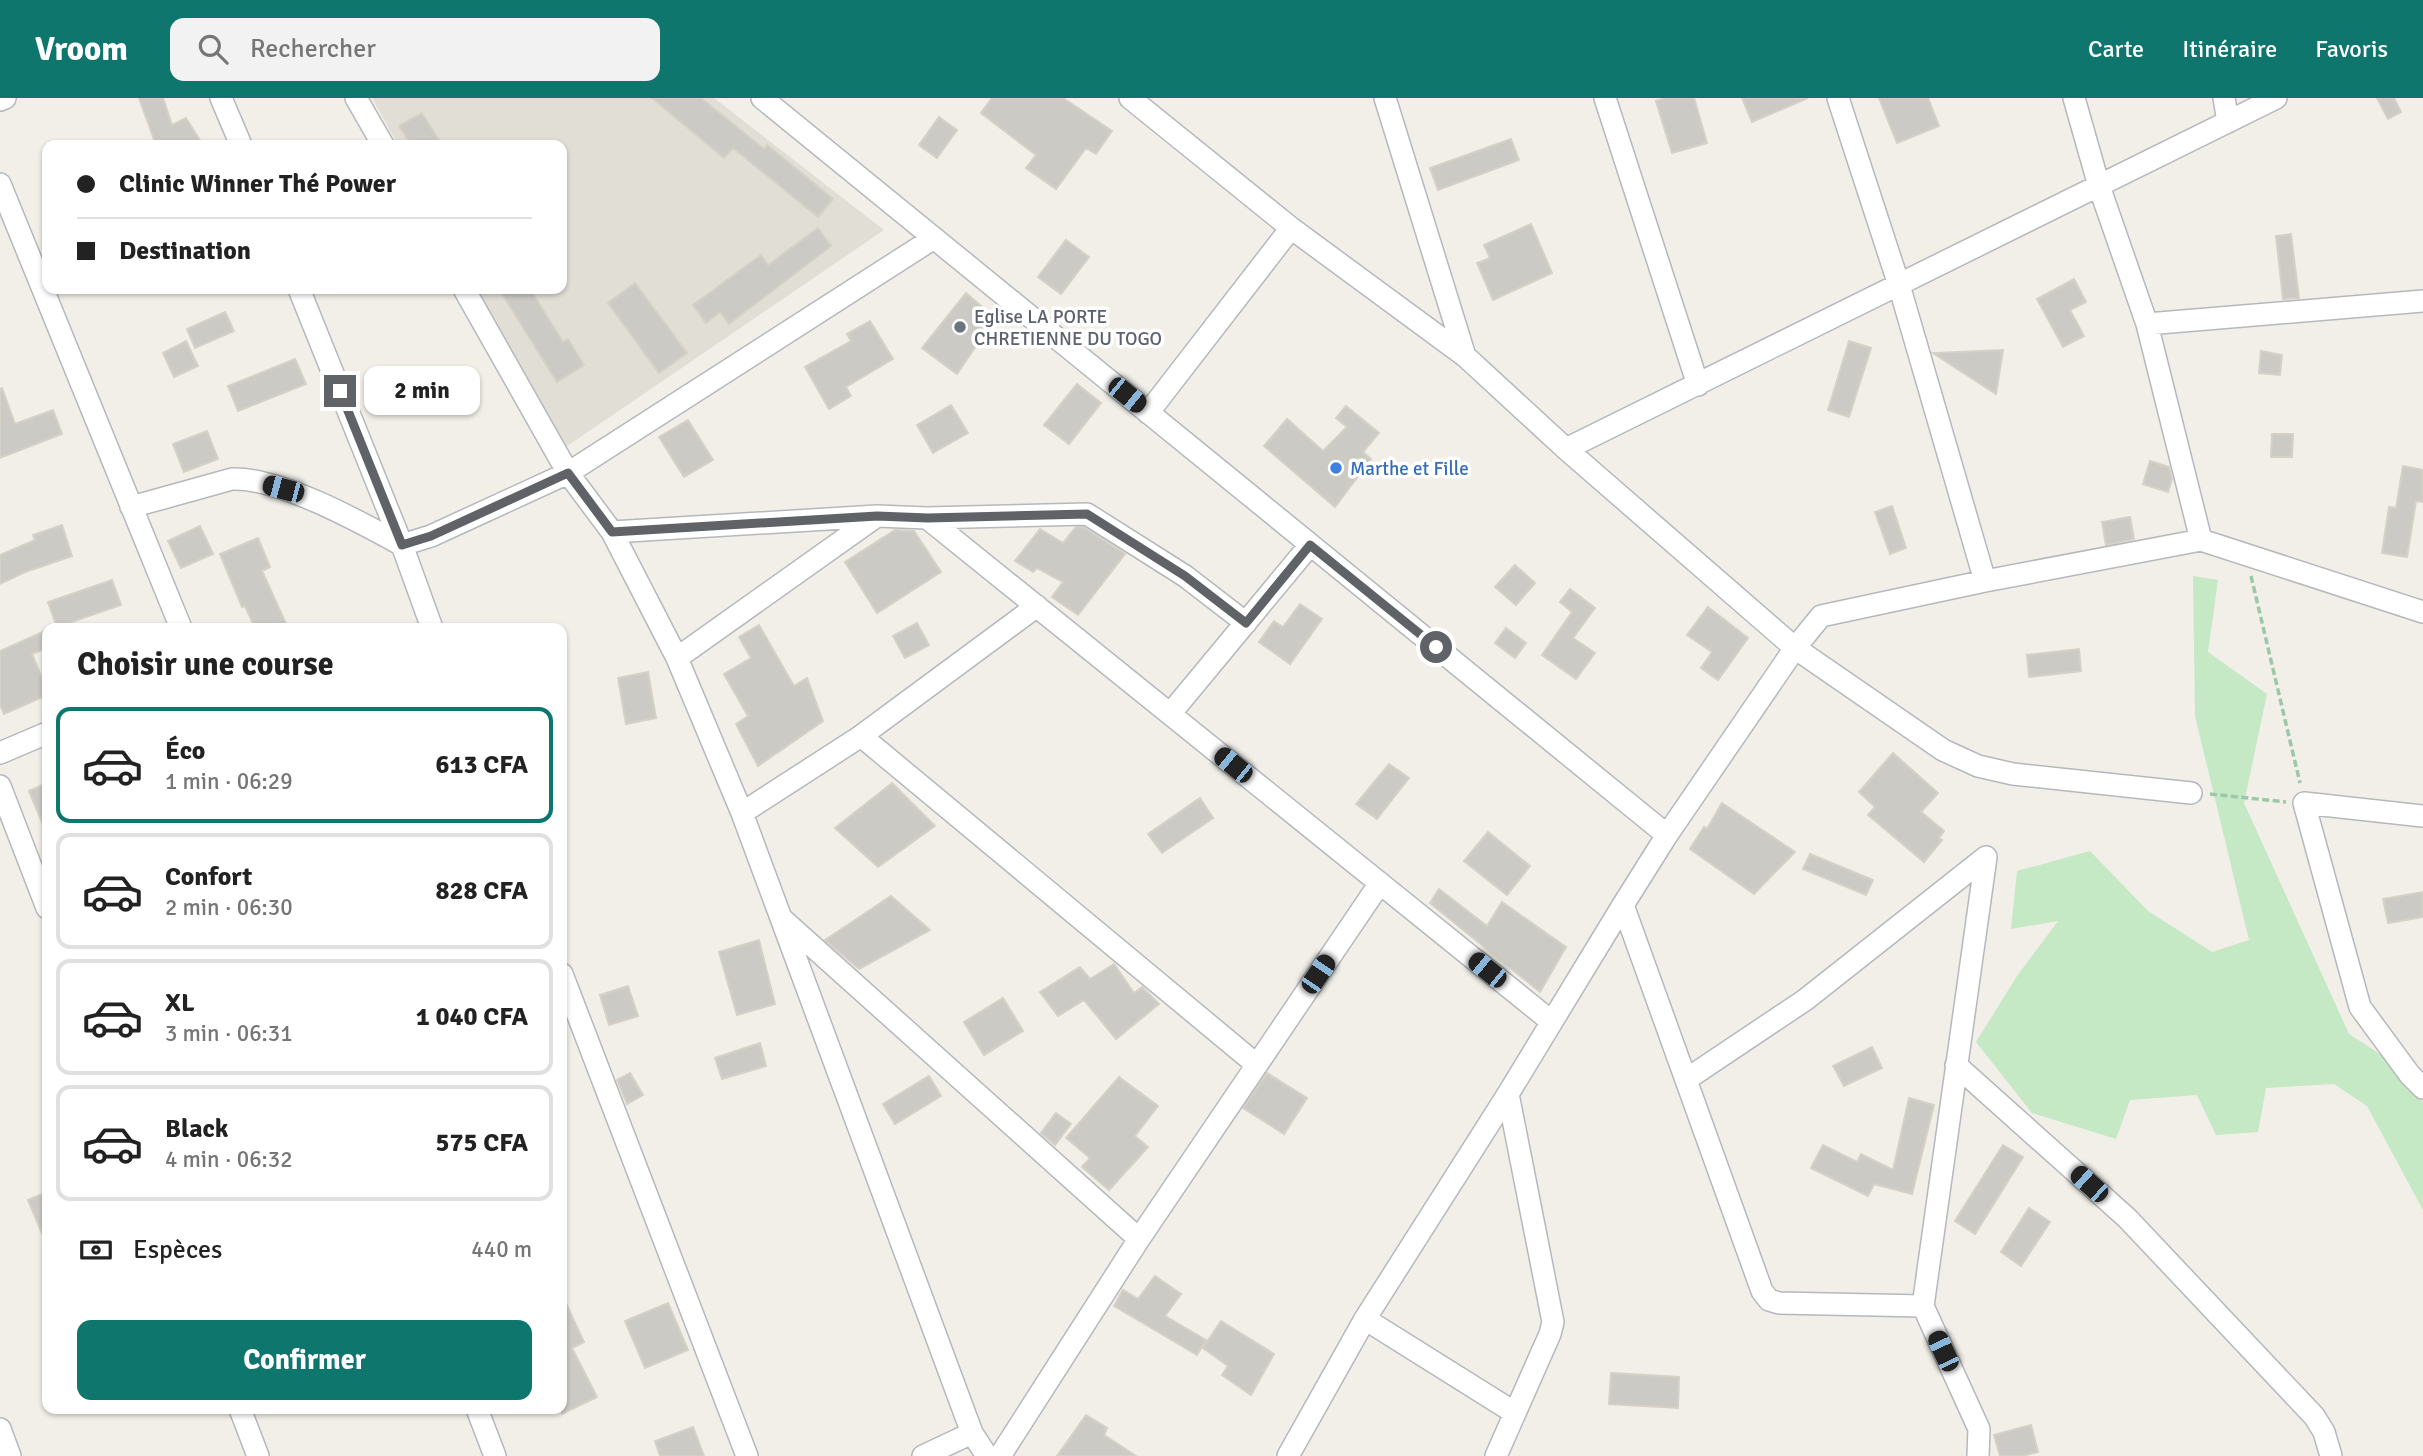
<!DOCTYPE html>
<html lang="fr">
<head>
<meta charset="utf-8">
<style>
	body { margin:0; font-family:Signika,sans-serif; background:#f2f2f2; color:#222; height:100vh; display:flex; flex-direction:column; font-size:26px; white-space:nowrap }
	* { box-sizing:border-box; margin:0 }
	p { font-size:23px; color:#767676 }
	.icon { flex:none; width:38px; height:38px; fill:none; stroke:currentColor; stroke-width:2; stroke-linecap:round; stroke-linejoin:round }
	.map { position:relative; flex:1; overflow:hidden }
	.details { position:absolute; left:42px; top:525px; width:525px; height:791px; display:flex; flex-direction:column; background:#fff; border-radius:14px; box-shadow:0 2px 5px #0004 }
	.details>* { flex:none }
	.hud { position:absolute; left:42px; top:42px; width:525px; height:154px; border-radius:14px; box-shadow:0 2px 5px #0004; display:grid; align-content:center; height:154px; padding:0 35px; background:#fff }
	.end { position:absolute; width:32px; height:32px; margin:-16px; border:9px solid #5f6368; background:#fff; box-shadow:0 0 0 4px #fff }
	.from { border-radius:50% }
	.bubble { position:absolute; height:49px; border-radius:14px; background:#fff; box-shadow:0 2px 5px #0004; font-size:23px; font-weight:700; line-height:49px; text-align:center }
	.car { position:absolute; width:21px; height:42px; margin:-21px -10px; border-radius:9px; box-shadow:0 0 5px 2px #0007; background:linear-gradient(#222 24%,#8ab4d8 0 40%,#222 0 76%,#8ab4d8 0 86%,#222 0) }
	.hud b { display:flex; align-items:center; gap:24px; height:66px; font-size:26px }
	.hud b+b { border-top:2px solid #e0e0e0 }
	.hud i { width:18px; height:18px; background:#222 }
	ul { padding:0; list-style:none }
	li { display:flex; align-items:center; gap:21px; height:116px; margin:0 14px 10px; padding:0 21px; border:4px solid #e0e0e0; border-radius:14px }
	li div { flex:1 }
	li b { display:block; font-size:26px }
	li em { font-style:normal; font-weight:700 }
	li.active { border-color:#0f766e }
	li>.icon { width:63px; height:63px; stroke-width:1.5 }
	h2 { padding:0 35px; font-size:32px; line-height:84px }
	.pay { display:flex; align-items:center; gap:18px; height:77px; padding:0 35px; font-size:26px }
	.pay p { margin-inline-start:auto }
	.cta { display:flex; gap:14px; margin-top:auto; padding:14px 35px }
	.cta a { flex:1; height:80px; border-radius:14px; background:#0f766e; color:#fff; font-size:28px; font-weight:700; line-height:80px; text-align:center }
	header { display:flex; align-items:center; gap:42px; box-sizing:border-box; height:98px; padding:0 35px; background:#0f766e; color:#fff }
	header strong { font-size:33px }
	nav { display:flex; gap:38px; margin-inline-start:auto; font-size:24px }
	.search { width:490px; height:63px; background:#f2f2f2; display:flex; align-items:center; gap:18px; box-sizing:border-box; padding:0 24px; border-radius:14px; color:#767676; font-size:26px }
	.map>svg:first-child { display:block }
	.education { fill:#e1ded6 }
	.green { fill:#c5e8c5 }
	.building { fill:#cccac5; stroke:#d6d1c6; stroke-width:2 }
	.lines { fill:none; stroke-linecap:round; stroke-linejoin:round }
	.street-casing { stroke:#b5b8bc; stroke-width:24 }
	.path { stroke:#9cc7a9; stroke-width:3.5; stroke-dasharray:7 3.5; stroke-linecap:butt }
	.street { stroke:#fff; stroke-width:21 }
	.route { stroke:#5f6368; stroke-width:9 }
	.worship-dot { fill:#6b7280; stroke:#fff; stroke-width:2.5 }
	.shop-dot { fill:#3f7fe0; stroke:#fff; stroke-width:2.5 }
	.labels { text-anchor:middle; stroke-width:7; stroke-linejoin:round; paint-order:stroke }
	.worship-label { font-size:19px; fill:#5b616d; stroke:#fff; text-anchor:start }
	.shop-label { font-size:19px; fill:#366cbe; stroke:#fff; text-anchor:start }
</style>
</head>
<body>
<header>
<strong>Vroom</strong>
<div class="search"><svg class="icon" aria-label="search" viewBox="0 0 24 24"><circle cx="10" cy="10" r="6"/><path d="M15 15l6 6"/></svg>Rechercher</div>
<nav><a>Carte</a><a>Itinéraire</a><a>Favoris</a></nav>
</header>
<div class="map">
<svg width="2423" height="1358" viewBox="0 0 2423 1358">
	<rect width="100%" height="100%" fill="#f1efe8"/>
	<path class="education" d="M372 0H714L884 132 560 353 474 191H562V47H398Z"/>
	<path class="green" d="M2193 478 2218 482 2208 554 2267 596 2244 705 2349 936 2403 971 2423 1005V1112L2367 1008 2334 986 2266 990 2258 1034 2216 1037 2197 997 2130 1002 2116 1041 2032 1015 1976 944 2017 878 2058 823 2011 831 2017 773 2090 753 2148 813 2212 854 2249 842 2195 618Z"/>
	<path class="building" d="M139 0H163L172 27 186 20 203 47H156Z
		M652 0H701L764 51 767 47 833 101 818 119 733 50 724 60Z
		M992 0H1063L1112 33 1096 56 1086 50 1056 91 1026 70 1036 57 981 15Z
		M1666 0H1694L1707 45 1672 55 1656 3Z
		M1742 0H1808L1752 24Z
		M1879 0H1928L1939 28 1897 45Z
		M2377 0H2394L2401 14 2388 21Z
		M422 15 442 47H411L399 28Z
		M939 19 957 32 937 60 919 47Z
		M1511 41 1519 62 1438 92 1430 70Z
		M1531 126 1552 175 1493 202 1477 165 1490 160 1484 147Z
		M818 130 831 148 729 226 720 214 706 225 693 207 761 157 768 167Z
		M2291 136 2299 200 2283 201 2276 138Z
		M1066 142 1089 159 1061 196 1038 179Z
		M2074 181 2086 204 2070 212 2084 238 2063 249 2037 201Z
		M635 185 687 255 659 275 608 205Z
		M499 191H530L563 244 568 241 584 267 557 284Z
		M966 195 995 220 957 276 922 250Z
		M225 214 234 233 195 250 187 231Z
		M870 223 893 261 846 289 851 298 829 311 805 269 851 243 847 236Z
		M186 243 198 268 174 279 163 255Z
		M1849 243 1871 250 1849 319 1828 312Z
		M2003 252 1996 296 1933 255Z
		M2261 253 2282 257 2280 277 2259 275Z
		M295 261 306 286 238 313 228 288Z
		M1077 286 1101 305 1069 346 1044 327Z
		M2 290 15 326 53 312 62 336 0 360V291Z
		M951 307 968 335 933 355 917 327Z
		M1346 308 1379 335 1363 354 1371 361 1335 409 1264 348 1287 321 1323 353 1347 329 1336 320Z
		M688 322 713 362 684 379 659 339Z
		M207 333 218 361 184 374 173 346Z
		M2272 336H2293L2292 359H2271Z
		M2150 363 2169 369 2172 381 2168 394 2143 386Z
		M2403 368 2423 372V404L2416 403 2407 459 2382 455 2389 409 2396 410Z
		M1892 408 1906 450 1890 456 1875 414Z
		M2130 419 2134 441 2106 447 2102 424Z
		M62 427 72 458 25 474 0 486V457L35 442 33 437Z
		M200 428 213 456 181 470 168 443Z
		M1076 429H1083L1125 456 1078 517 1052 499 1063 484 1037 470 1033 474 1015 463 1040 431 1063 445Z
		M895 432 914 433 941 474 877 515 845 464Z
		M258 440 270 469 262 473 288 530H255L245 508 242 509 220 456Z
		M1515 467 1535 485 1516 507 1495 489Z
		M112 482 121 507 57 529 48 504Z
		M1570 491 1595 510 1573 540 1595 555 1576 581 1542 557 1572 514 1560 504Z
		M1300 506 1322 521 1290 566 1259 544 1274 523 1283 529Z
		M1708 509 1748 540 1718 582 1701 570 1712 554 1687 537Z
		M917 525 929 547 905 560 893 538Z
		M759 527 794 588 807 580 823 623 758 668 736 626 748 618 724 576 751 560 739 539Z
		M1506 530 1526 545 1515 560 1495 545Z
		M47 532V550L32 556 47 592V597L4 616 0 606V553Z
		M2079 551 2081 573 2029 579 2027 557Z
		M648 574 656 620 626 626 618 580Z
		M1893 655 1938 695 1921 714 1944 733 1939 740 1942 742 1924 764 1868 717 1875 709 1859 694Z
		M1389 666 1409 680 1377 721 1356 706Z
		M47 685V736L29 693Z
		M892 685 935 728 878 769 835 730Z
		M1200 700 1213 720 1162 755 1148 736Z
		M1722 705 1795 754 1754 796 1690 751 1704 729 1707 731Z
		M1488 734 1530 768 1507 797 1464 763Z
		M1810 756 1873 782 1866 797 1803 771Z
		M1439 791 1487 828 1502 804 1566 849 1540 894 1430 805Z
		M2423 794V819L2388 825 2383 801Z
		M891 798 930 832 859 871 825 842Z
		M759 842 775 906 737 917 719 854Z
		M1114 866 1134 895 1142 889 1159 906 1116 941 1084 902 1058 918 1040 894 1080 869 1090 881Z
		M628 888 638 918 609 927 600 897Z
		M1003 900 1023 933 984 957 964 924Z
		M760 945 766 968 722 981 715 960Z
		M1872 949 1882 970 1844 988 1833 968Z
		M630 975 643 997 627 1006 617 982Z
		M1267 975 1307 1000 1284 1036 1243 1010Z
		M929 978 941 998 895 1026 883 1006Z
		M1119 979 1158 1008 1135 1038 1148 1049 1109 1092 1082 1069 1090 1060 1066 1040Z
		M1909 1000 1934 1007 1912 1096 1874 1086 1868 1098 1811 1070 1823 1047 1857 1064 1861 1056 1893 1072Z
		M1056 1015 1071 1026 1055 1047 1041 1035Z
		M2003 1047 2023 1059 1975 1136 1955 1123Z
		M47 1094V1147L28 1102Z
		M2029 1110 2050 1124 2021 1168 2001 1154Z
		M1155 1178 1181 1196 1165 1218 1206 1242 1197 1257 1114 1208 1123 1192 1138 1201Z
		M562 1197 584 1244 572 1250 597 1299 562 1316Z
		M668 1205 688 1252 645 1270 625 1223Z
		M1221 1223 1274 1256 1251 1297 1222 1277 1228 1268 1203 1250Z
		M1611 1275 1679 1279 1678 1310 1609 1306Z
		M1086 1317 1107 1330 1104 1337 1136 1358H1057Z
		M2031 1327 2038 1354 2022 1358H2000L1994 1337Z
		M693 1329 704 1358H660L655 1343Z"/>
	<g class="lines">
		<g class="street-casing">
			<path id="street" d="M221 0 241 47
				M356 0 383 47
				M762 0 1667 737
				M1130 0 1291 130 1465 258 1566 351 1795 550 1667 737 1623 807 1508 996 1365 1221 1288 1358
				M1385 0 1465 258
				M1605 0 1698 287
				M1838 0 1899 187 1985 483
				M2074 0 2099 88 2147 226 2423 203
				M2224 0 2228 24
				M0 2 5 0
				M0 86 181 530
				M299 191 402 447 432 530
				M464 191 568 375 612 434 677 560 742 715 972 1335 987 1358
				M2147 226 2201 442
				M1148 315 1291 130
				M1566 351 2276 0
				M131 409 232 381C279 379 360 424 402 447L431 438 568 375 934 140
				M927 420 1552 924
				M612 434 877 418 927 420 1087 416 1185 478 1246 525
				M677 560 877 418
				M1170 616 1310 447
				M861 638 1257 967
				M0 655 47 635
				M0 688 47 810
				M2191 695 2013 676 1978 668 1943 652 1795 550 1821 518 1985 483 2201 442 2423 514
				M742 715 861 638 1037 508
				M2423 718 2304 705 2360 909 2410 977 2423 990
				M1623 807 1762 1193 1769 1202 1779 1205 1923 1208
				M781 820 1139 1141
				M562 876 747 1358
				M1956 967 2127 1120 2314 1318 2324 1334 2331 1358
				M1687 981 1805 902 1986 759
				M1365 1221 1515 1315
				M240 1311 258 1358
				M477 1311 495 1358
				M0 1331 10 1358
				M923 1358 972 1335
				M1000 1358 1139 1141 1380 785
				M1496 1358 1550 1236 1553 1224 1508 996
				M1978 1358 1979 1331 1923 1208 1986 759"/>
		</g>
		<path class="path" d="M2251 478 2300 685
			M2210 696 2286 704"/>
		<use href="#street" class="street"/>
	</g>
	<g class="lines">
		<path class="route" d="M340 293 402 447 431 438 568 375 612 434 877 418 928 420 1087 416 1185 478 1246 525 1310 447 1436 549"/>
	</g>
	<circle class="worship-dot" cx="960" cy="229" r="7"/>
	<circle class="shop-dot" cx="1336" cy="370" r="7"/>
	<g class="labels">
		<g class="worship-label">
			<text x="974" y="225">Eglise LA PORTE<tspan x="974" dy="22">CHRETIENNE DU TOGO</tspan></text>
		</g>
		<g class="shop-label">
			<text x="1350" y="377">Marthe et Fille</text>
		</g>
	</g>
</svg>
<i class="end from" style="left:1436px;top:549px"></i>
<i class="end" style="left:340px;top:293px"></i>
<div class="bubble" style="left:364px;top:268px;width:116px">2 min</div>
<i class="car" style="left:1127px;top:297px;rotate:129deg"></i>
<i class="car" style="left:283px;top:391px;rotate:285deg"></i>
<i class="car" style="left:1233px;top:667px;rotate:309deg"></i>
<i class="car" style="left:1487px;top:872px;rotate:309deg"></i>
<i class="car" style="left:1318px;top:876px;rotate:34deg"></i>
<i class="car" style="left:2089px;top:1086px;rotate:312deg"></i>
<i class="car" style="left:1943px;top:1253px;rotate:335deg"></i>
<div class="hud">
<b><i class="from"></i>Clinic Winner Thé Power</b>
<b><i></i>Destination</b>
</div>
<section class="details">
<h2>Choisir une course</h2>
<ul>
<li class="active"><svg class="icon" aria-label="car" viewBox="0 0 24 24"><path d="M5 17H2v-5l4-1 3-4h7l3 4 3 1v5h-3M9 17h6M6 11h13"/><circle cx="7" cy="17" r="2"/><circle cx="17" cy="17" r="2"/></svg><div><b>Éco</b><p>1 min · 06:29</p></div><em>613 CFA</em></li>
<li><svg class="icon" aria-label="car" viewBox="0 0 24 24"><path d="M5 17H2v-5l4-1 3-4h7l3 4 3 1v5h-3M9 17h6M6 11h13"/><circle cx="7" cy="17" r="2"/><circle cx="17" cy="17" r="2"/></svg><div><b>Confort</b><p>2 min · 06:30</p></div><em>828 CFA</em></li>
<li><svg class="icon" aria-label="car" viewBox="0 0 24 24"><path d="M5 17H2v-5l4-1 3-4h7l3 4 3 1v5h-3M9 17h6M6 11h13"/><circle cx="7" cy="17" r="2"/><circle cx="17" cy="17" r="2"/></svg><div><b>XL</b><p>3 min · 06:31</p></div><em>1 040 CFA</em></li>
<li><svg class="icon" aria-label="car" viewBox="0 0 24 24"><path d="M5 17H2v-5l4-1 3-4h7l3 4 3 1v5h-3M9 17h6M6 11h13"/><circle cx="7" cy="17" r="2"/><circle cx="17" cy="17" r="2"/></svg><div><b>Black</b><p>4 min · 06:32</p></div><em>575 CFA</em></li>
</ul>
<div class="pay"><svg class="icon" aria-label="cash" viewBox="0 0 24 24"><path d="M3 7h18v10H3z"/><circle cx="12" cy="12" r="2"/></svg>Espèces<p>440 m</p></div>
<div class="cta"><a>Confirmer</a></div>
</section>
</div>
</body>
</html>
